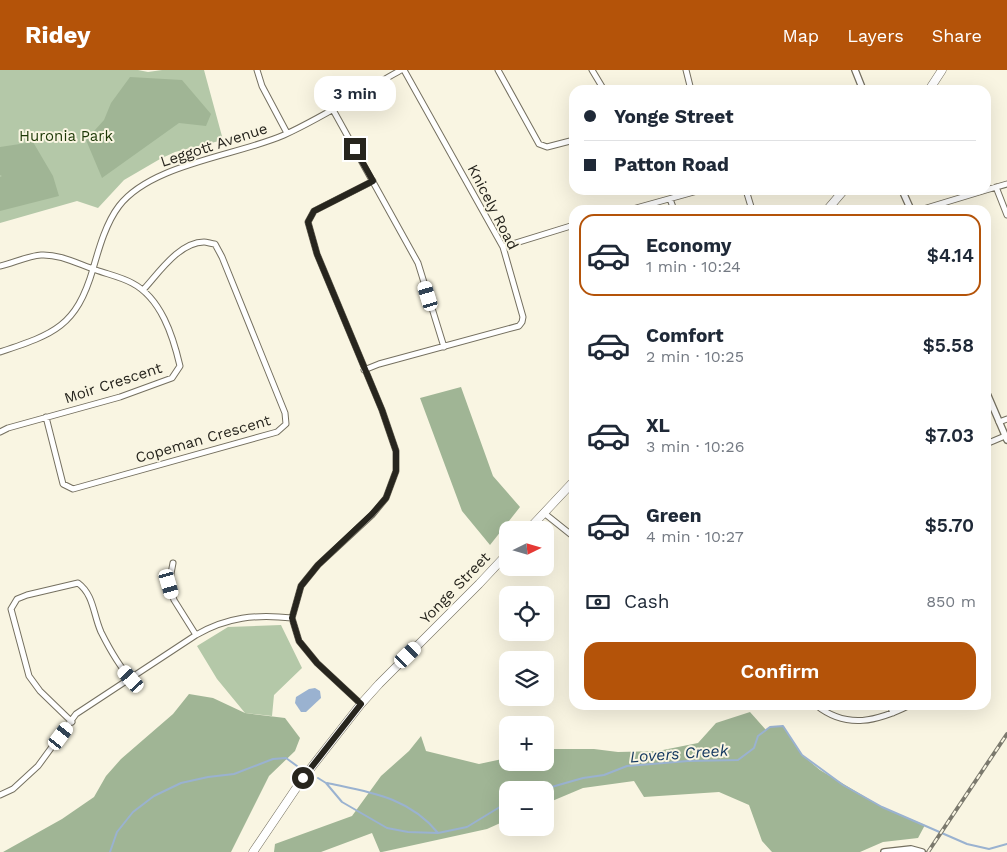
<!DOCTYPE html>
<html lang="en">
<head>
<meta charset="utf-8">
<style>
	body { margin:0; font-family:"Work Sans",sans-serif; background:#f6f6f7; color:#1f2937; height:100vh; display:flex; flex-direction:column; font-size:19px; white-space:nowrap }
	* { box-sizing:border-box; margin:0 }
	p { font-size:16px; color:#747a83 }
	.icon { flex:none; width:28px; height:28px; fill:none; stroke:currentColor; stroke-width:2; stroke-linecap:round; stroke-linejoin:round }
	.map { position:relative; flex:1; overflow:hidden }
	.details { position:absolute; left:569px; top:135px; width:422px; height:505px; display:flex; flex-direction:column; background:#fff; border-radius:15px; box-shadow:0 5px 20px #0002 }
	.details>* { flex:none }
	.hud { position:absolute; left:569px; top:15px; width:422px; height:110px; border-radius:15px; box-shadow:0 5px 20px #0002; display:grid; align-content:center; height:110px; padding:0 15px; background:#fff }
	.needle { width:32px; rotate:85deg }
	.controls { position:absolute; left:499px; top:451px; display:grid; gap:10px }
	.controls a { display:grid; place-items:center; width:55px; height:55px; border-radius:10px; background:#fff; box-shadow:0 5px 20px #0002; font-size:25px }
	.end { position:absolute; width:22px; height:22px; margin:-11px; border:6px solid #27251e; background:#fff; box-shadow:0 0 0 2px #fff }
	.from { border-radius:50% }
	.bubble { position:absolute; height:35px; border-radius:15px; background:#fff; box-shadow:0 5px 20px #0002; font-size:16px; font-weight:600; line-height:35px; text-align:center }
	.car { position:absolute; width:15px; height:30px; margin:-15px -8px; border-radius:6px; box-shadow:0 0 4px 1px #0007; background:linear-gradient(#fff 24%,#345 0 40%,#fff 0 76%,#345 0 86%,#fff 0) }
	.hud b { display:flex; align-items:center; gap:18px; height:48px; font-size:19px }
	.hud b+b { border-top:1px solid #e0e1e3 }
	.hud i { width:12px; height:12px; background:#1f2937 }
	ul { padding:9px 0 0; list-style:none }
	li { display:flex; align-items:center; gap:15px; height:82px; margin:0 10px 8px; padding:0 5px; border:2px solid transparent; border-radius:15px }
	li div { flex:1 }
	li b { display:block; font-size:19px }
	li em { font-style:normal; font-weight:600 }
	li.on { border-color:#b45309 }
	li>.icon { width:45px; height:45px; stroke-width:1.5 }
	.pay { display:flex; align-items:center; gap:12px; height:55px; padding:0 15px; font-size:19px }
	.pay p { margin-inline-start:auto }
	.button { display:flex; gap:10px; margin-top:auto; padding:10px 15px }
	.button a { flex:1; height:58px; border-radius:15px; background:#b45309; color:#fff; font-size:20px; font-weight:600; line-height:58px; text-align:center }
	header { display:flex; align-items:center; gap:30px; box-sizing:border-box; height:70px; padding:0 25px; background:#b45309; color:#fff }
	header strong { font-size:24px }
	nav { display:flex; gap:28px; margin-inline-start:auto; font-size:18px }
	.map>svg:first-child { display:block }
	.green { fill:#b4c8a8 }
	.forest { fill:#a0b595 }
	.water { fill:#9ab2d0 }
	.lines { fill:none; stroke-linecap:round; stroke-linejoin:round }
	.stream { stroke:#9ab2d0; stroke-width:2 }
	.minor-casing { stroke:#757060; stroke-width:7 }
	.tertiary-casing { stroke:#757060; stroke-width:8 }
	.primary-casing { stroke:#757060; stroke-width:9 }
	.minor { stroke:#fff; stroke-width:5 }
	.tertiary { stroke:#fff; stroke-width:5.5 }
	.primary { stroke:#fff; stroke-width:8 }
	.rail-casing { stroke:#7b796d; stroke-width:4 }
	.rail { stroke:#f9f5e2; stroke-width:2; stroke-dasharray:5.5; stroke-linecap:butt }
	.route { stroke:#27251e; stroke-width:6 }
	.labels { text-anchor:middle; stroke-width:4; stroke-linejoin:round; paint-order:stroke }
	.park-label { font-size:15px; fill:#1d3806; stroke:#f9f5e2 }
	.street-label { font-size:15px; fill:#27251e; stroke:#f9f5e2 }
	.water-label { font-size:16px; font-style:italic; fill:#153960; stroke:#f9f5e2 }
</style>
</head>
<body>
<header>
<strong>Ridey</strong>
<nav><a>Map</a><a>Layers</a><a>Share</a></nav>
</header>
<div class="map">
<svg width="1007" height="782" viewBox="0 0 1007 782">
	<rect width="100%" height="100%" fill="#f9f5e2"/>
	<path class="green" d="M0 0H138L148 2 162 0H204L223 70 175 82 160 89 124 110 98 138 77 131 0 153Z
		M281 555 302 598 274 625 272 646 245 643 217 609 197 576 228 557Z"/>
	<path class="forest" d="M130 7 182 10 211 44 206 56 179 53 102 108 86 70 104 50 111 33Z
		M33 72 53 106 59 126 0 141V107L2 106 0 105V77Z
		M461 317 493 406 520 437 490 475 462 441 420 328Z
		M189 624 213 628 245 643 285 648 300 668 295 681 269 706 231 782H3L62 749 94 727 106 706 121 689 173 644Z
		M750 642 766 660 770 657 783 656 802 685 820 700 882 737 925 755 918 768 883 772 860 782H772L762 771 749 735 719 722 644 727 634 711 583 718 545 734V720H508L507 750 487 759 382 782H380L372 763 321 782H274L275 774 352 746 381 706 409 681 421 666 426 681 479 694 507 688 508 692H545V679H594L618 682 658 681 698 673 716 653Z"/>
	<path class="water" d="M315 618 320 621 321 628 306 642H301L295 633 296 627 309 619Z"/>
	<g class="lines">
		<path class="stream" d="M318 708 326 713 342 732 387 758 408 762 438 763 467 757 508 732
			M327 713C369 722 409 727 438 763
			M541 720 583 708 604 705 627 696 688 691 738 690 754 678 758 666 770 657 783 656 802 685 843 715 882 737 967 774 989 779 1007 774
			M110 782 117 762 133 742 154 726 181 713 208 707 234 704 273 689 286 688 297 696"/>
		<g class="minor-casing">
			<path id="minor" d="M257 0 262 16 287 63
				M498 0 539 74 547 77 574 70
				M592 0 604 20
				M686 0 691 20
				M332 38 418 193 444 277
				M996 117 1007 145
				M746 120 752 140
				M986 120 1007 114
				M670 129 674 140
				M629 140 701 120
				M920 140 986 120
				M503 177 574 155
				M0 196C13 193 28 186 41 185 60 184 78 194 96 200 107 204 121 207 132 213 161 228 173 266 180 296L172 308 120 327 8 358 0 362
				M0 282C54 264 76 257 93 199 99 178 106 153 119 136 151 94 236 86 284 65 324 47 363 21 401 0
				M364 300 379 294 519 256 522 252 523 247 503 177 404 0
				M46 347 63 414 73 419 277 362 286 354 285 343 222 187 215 174C212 174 207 172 204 172 179 172 158 204 143 220
				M999 352 1007 349
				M986 374 1005 366
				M544 443 574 467
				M173 493 169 514 174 530 196 565
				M361 634 317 593 299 571 292 548 301 516 318 495 372 445 386 428 396 401V381L382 340 317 184 308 152 314 141 373 111
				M816 635C847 660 878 651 910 635
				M890 635 893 643
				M72 652 40 621 29 606 11 539 17 529 27 525 78 513C94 525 93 544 101 562 109 578 119 596 131 609
				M0 725 13 719 38 696 76 644 196 565C227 547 256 544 292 548"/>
		</g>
		<g class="tertiary-casing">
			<path id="tertiary" d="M855 0 863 20
				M902 120 911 140
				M986 321 1007 370
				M884 782 911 779 922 782"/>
		</g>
		<g class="primary-casing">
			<path id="primary" d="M929 20 942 0
				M827 140 844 120
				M528 460 574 411
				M253 782 303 708 361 634 379 614 479 514 508 483"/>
		</g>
		<use href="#minor" class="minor"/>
		<use href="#tertiary" class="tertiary"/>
		<use href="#primary" class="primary"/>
		<g class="rail-casing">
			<path id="rail" d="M928 782 1007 664"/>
		</g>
		<use href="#rail" class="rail"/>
	</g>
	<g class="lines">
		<path class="route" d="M303 708 361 634 317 593 299 571 292 548 301 516 318 495 372 444 386 428 396 401V381L382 340 317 184 308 152 314 141 373 111 355 79"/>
	</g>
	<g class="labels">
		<g class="park-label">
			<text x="66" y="71">Huronia Park</text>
		</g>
		<g class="street-label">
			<text transform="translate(214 75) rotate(-18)" y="5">Leggott Avenue</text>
			<text transform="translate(493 137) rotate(63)" y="5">Knicely Road</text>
			<text transform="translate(113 313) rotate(-18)" y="5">Moir Crescent</text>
			<text transform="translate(203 369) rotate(-16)" y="5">Copeman Crescent</text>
			<text transform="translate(455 518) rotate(-46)" y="5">Yonge Street</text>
		</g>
		<g class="water-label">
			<text transform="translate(679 683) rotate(-4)" y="6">Lovers Creek</text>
		</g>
	</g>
</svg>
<div class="controls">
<a><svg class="needle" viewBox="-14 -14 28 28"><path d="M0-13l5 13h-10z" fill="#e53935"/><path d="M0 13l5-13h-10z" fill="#747a83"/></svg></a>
<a><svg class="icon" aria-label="locate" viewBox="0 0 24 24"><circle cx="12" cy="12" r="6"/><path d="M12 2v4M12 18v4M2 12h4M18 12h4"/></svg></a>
<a><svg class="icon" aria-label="layers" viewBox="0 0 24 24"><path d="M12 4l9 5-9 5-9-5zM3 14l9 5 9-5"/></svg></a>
<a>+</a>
<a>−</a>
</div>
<i class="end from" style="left:303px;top:708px"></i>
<i class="end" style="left:355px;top:79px"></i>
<div class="bubble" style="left:314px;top:6px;width:82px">3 min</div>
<i class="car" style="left:428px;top:226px;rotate:343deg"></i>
<i class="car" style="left:169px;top:514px;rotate:164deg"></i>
<i class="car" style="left:408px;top:585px;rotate:46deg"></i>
<i class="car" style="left:131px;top:609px;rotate:318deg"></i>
<i class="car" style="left:61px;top:666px;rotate:37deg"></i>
<div class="hud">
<b><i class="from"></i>Yonge Street</b>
<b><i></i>Patton Road</b>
</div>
<section class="details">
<ul>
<li class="on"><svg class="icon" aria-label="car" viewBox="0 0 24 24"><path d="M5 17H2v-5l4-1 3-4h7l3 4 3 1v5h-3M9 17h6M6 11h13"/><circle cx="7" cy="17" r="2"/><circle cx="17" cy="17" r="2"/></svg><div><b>Economy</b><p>1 min · 10:24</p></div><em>$4.14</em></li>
<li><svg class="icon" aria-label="car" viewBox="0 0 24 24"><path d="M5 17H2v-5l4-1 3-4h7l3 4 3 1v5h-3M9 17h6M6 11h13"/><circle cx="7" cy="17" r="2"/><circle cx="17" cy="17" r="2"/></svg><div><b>Comfort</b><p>2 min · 10:25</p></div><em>$5.58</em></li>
<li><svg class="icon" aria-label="car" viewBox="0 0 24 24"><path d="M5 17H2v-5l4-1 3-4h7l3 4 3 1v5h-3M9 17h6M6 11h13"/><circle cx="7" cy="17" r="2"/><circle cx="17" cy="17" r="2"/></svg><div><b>XL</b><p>3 min · 10:26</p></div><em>$7.03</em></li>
<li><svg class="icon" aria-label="car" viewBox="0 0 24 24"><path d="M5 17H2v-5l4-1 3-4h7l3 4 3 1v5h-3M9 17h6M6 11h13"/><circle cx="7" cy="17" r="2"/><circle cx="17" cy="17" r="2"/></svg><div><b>Green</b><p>4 min · 10:27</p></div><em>$5.70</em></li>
</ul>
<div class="pay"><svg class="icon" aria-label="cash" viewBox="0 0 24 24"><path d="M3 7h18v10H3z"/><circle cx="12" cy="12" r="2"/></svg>Cash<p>850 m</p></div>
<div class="button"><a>Confirm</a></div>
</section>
</div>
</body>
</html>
